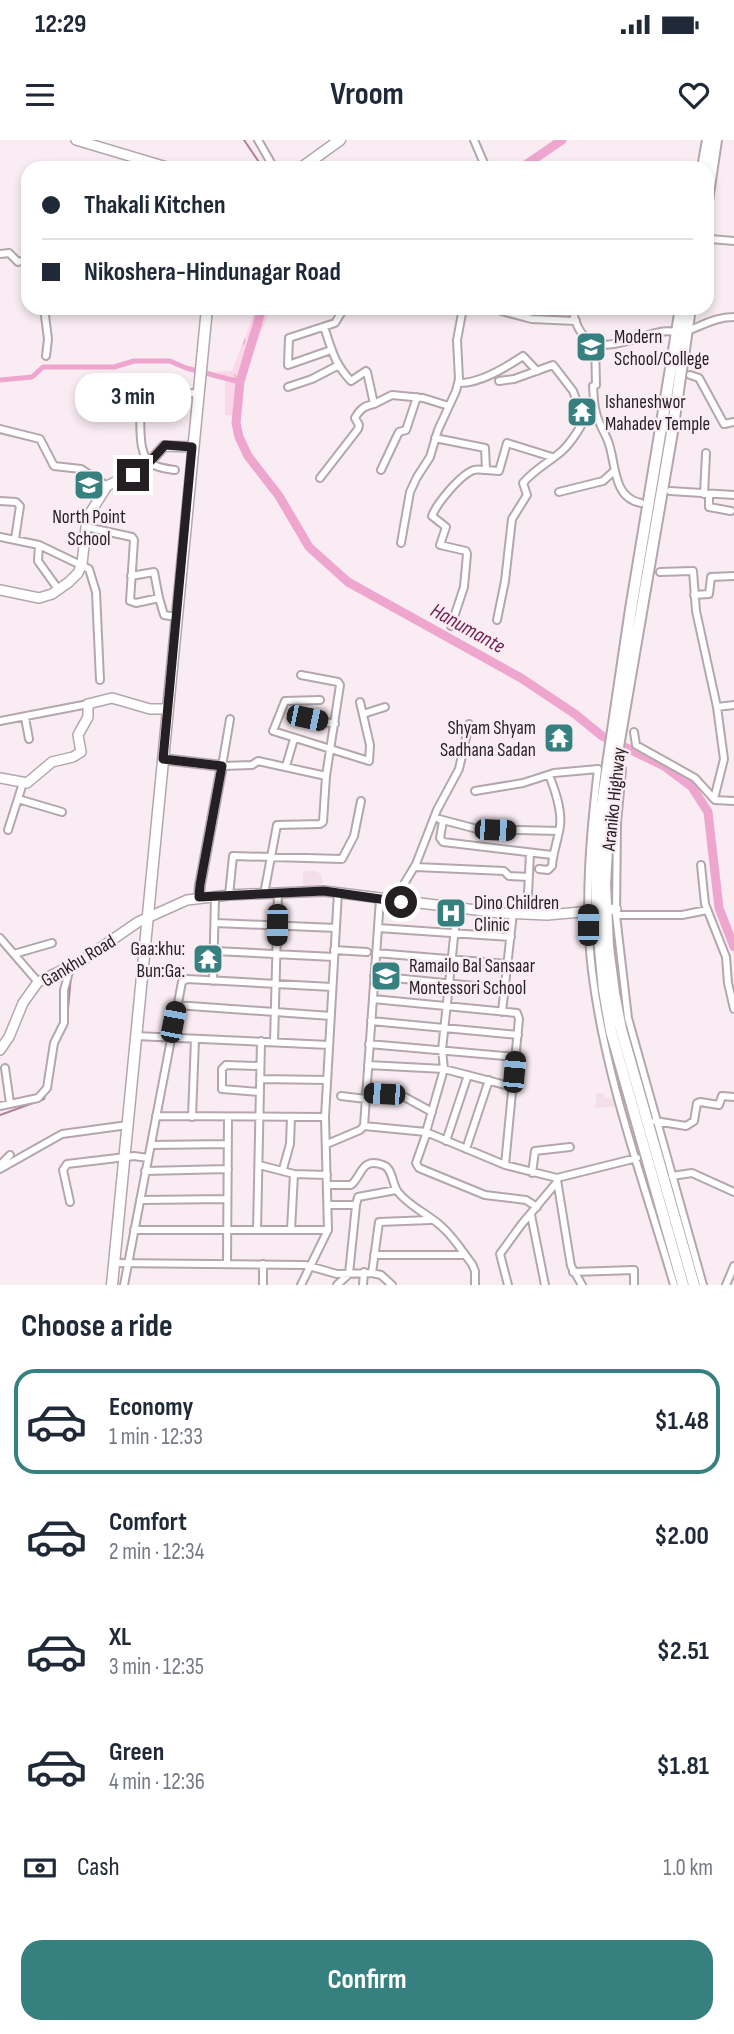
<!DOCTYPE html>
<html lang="en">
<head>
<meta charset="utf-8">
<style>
	body { margin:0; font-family:"Sofia Sans Condensed",sans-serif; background:#f6f6f7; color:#1f2937; height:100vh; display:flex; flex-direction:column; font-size:26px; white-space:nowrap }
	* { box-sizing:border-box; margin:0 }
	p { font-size:23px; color:#747a83 }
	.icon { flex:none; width:38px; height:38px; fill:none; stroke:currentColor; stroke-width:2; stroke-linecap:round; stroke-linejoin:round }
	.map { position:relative; height:1145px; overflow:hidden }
	.details { display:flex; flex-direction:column; background:#fff; flex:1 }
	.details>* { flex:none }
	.banner { position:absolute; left:21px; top:21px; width:693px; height:154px; border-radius:21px; box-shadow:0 4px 10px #0003; display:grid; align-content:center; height:154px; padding:0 21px; background:#fff }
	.end { position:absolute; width:32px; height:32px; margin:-16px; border:9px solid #241f22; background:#fff; box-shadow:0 0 0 4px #fff }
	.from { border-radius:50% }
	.bubble { position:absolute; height:49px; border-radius:21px; background:#fff; box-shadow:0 4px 10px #0003; font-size:23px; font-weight:700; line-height:49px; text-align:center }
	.car { position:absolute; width:21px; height:42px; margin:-21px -10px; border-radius:9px; box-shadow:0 0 5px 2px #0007; background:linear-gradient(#222 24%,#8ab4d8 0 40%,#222 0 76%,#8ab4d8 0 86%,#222 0) }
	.banner b { display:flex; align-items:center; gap:24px; height:66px; font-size:26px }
	.banner b+b { border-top:2px solid #e0e1e3 }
	.banner i { width:18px; height:18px; background:#1f2937 }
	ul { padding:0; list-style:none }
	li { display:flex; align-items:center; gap:21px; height:105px; margin:0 14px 10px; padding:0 7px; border:4px solid transparent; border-radius:21px }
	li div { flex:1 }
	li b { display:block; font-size:26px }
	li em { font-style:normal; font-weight:700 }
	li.selected { border-color:#378080 }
	li>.icon { width:63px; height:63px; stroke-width:1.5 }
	h2 { padding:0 21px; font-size:32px; line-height:84px }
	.pay { display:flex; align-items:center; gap:18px; height:77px; padding:0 21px; font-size:26px }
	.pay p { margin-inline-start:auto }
	.action { display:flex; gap:14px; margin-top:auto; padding:14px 21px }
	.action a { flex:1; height:80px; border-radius:21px; background:#378080; color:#fff; font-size:28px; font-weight:700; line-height:80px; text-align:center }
	.status { display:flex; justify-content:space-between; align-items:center; height:49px; padding:0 35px; background:#fff; direction:ltr }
	.status svg { height:19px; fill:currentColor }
	header { display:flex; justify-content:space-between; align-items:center; height:91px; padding:0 21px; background:#fff; font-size:32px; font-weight:700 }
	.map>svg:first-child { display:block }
	.built { fill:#f2dfe8 }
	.grass { fill:url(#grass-tufts) }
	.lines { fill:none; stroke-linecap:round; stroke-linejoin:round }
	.stream { stroke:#b27e9a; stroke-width:2 }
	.canal { stroke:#efa6ce; stroke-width:5 }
	.river { stroke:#efa6ce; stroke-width:9 }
	.street-casing { stroke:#b3a7ad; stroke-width:10 }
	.secondary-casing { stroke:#b3a7ad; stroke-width:12 }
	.primary-casing { stroke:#b3a7ad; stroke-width:13 }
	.highway-casing { stroke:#b3a7ad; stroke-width:14 }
	.street { stroke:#fff; stroke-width:6 }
	.secondary { stroke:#fff; stroke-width:9 }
	.primary { stroke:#fff; stroke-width:10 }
	.highway { stroke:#fff; stroke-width:10 }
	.route { stroke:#241f22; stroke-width:9 }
	.labels { text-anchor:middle; stroke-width:5; stroke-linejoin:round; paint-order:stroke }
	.poi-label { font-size:19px; fill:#241f22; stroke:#f9edf3; text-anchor:start }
	.street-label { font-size:19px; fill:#241f22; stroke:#f9edf3 }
	.water-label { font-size:21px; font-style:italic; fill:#701e52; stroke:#f9edf3 }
</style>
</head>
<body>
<div class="status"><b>12:29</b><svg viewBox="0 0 49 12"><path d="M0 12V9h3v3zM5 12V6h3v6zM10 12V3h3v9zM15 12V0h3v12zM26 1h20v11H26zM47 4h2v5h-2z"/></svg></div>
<header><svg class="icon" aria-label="menu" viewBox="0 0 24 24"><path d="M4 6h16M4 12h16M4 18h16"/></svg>Vroom<svg class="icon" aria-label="heart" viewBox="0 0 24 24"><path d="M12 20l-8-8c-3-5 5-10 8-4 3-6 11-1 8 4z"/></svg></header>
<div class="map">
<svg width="734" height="1145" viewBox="0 0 734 1145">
	<defs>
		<pattern id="grass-tufts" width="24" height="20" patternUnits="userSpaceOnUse" patternTransform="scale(1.75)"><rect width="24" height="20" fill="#fcd7ea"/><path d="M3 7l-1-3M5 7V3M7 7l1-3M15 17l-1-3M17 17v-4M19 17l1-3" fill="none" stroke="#d8b8c8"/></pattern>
	</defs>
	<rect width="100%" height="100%" fill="#f9edf3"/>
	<path class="built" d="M303 731H315L321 734 323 743 315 748 303 749Z
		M597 953 605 954V958H616L619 966 595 968Z"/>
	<path class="grass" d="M256 168H271C257 203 239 238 241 276L225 275V242L223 238H215L217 231H232Z
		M612 784 616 788 621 850 628 891 701 1145H699L626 891 619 850Z"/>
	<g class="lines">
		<path class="stream" d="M244 0 263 28
			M67 880 71 836
			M0 975 44 959 45 955"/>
		<path class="canal" d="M0 240 32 237 43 227H114L134 221H170L186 228 240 242"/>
		<path class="river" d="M521 28 562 0
			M262 168 240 242 236 283 239 297 248 316 279 356 309 407 348 442 521 538 575 574 602 596 664 626 692 647 708 672 719 768 734 807"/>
		<g class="street-casing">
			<path id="street" d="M258 0 274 28
				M474 0 486 28
				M710 99 734 101
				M0 114 9 113 18 122 28 119
				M44 168 48 199 46 216
				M490 168 532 179 576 181
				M572 168C575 181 578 193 590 201 607 212 642 195 660 192 669 190 678 193 687 191 704 185 715 177 734 177
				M324 187C332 210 334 223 351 241L366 231 367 232 374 264 392 255 423 258 449 266
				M595 203 596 245 593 246C594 260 594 272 600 284 603 291 607 297 609 304 616 325 613 358 641 363
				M331 210 288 225 289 198 335 183 343 170 360 168
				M690 235 699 238 724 284 734 282
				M499 241 514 239 553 225 573 251 579 267 590 270
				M458 243C479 244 505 228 523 216L537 231
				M288 247 312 239 337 226
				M136 256 198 253
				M140 274C141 288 138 316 152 324 158 328 168 329 175 330
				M0 289 40 299 54 326 81 329 107 346
				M435 298 485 308 486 330C482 330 478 329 474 330 461 334 437 363 432 376L446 387 440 405 466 411 467 414 464 447 451 486
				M381 330 397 296 399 292 406 290 417 257
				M486 330 499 331 507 303 552 317
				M320 338 358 289 359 285 355 278C360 269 364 266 374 264
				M670 351 734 355
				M559 352 603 341 613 332
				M704 354 706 313
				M709 354V367L731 371
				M0 361 16 362 20 366 15 399
				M86 387 132 397 134 400 130 461 136 463 159 458 164 475 177 477
				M0 397 39 405 89 429 96 452 100 540
				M401 403 410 352 417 337 430 317 438 290 456 251 459 239 457 200 463 168
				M39 405 38 421 58 449
				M660 432 693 431 696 471 717 567 724 619 715 655 713 658
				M131 436 154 432 159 458
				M694 455 709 454 711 437 734 436
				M497 480 505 441 512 379 527 355 523 343C535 329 548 323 562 311 574 300 582 284 590 270L594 268
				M320 560 285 561 273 591 369 621 370 605 360 562
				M717 567 734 565
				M363 574 385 567
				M25 578 29 599
				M307 578 335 584
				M230 579 222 626 252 625 258 621 326 636
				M0 581 88 564
				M634 592 636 605 695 638 715 660 734 661
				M286 626 294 599
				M622 629 617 683 616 775 628 878 703 1145
				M475 651 523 643 554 633 598 629C590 696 584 763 592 831 605 938 644 1042 674 1145
				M18 659 62 672
				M439 679 477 689 559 691
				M443 681 440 698 443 702 552 715
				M8 690 23 643
				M416 724V727L504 731 509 736 529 737
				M701 725 705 764 726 817 728 843 734 869
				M539 729 548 730 552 726C553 712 558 700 560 686 562 669 555 650 549 635
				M264 754 277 685 320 684 323 682 326 636 340 545 338 542 301 535
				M229 755 233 716 342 719 354 696 361 661
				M401 762 404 744 416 724 437 670 459 629 469 584
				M527 774 530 713
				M616 775H682L707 770
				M216 783 336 788
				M378 788 511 797
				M0 798 38 842
				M334 810 367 812
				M215 811 334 817
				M376 813 507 824
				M14 814 52 803
				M374 836 505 849
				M213 841 215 756
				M373 859 517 873 519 879 505 1025
				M176 865 331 876
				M502 872 513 773
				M371 881 518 895
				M136 896 329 905
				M274 902 278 753
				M369 904 516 917
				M368 925 444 929 513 947
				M5 928 10 963
				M260 939 327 940
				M260 952 222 949V929L226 925 260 926
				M366 953 401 955 432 972
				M341 956 366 959
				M0 966 38 958 47 948 54 903 64 883V850L70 828
				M156 976 325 977
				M192 977 195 899
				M655 981 686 986 694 981 697 963 700 962 719 965 722 956 734 957
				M364 986 380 759
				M426 992 444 929 442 910 457 769
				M427 992 416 1023 419 1028 485 1055 526 1060 537 1067
				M446 1001 468 935
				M327 1004 360 990 364 986 426 992 505 1025 557 1038 637 1018
				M151 1005 228 1004
				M466 1009 489 940
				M0 1025 10 1015
				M259 1025 294 1034 327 1035
				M0 1029 62 994 128 985
				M283 1029 290 1004 291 977
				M145 1031 228 1029
				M532 1033 535 1011 570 1007
				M672 1036 692 1033 734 1052
				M557 1040 571 1126 582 1145
				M327 1045H351C362 1036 361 1017 383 1025 393 1028 392 1045 398 1052 410 1067 428 1074 441 1086 453 1096 462 1111 472 1124L475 1131V1145
				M140 1060 227 1059
				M70 1062 63 1030 67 1024 134 1016 148 1018
				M329 1065H356L349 1134 337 1145
				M356 1065 358 1057 396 1050
				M531 1075 545 1145
				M134 1090H328
				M257 1090 261 901
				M291 1090 294 1034
				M374 1115H465
				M114 1123 305 1125 337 1134 372 1133 381 1135 392 1145
				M227 1124 228 977
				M573 1132 634 1130V1145
				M372 1133 379 1082 430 1080
				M124 1145 182 842 187 839 332 847
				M263 1145V1124
				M301 1145 328 1090 325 977 338 752
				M363 1145 364 1132
				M508 1145 500 1114 521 1085 557 1042
				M726 1145 734 1126"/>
		</g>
		<g class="secondary-casing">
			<path id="secondary" d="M76 0 170 28
				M0 450 39 458 52 454 69 442 78 433 82 424 87 378 107 346 146 326 164 306 192 307
				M163 619 222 626 200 745 199 757
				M0 638 27 643 52 622 73 617 81 612 78 595 88 577V564L112 558 150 569H168
				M0 910 9 897 23 863 38 842 83 820 138 782 187 760 229 755 324 751 500 773 547 775 616 769"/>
		</g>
		<g class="primary-casing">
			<path id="primary" d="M301 28 340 0
				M112 1145 207 168"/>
		</g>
		<g class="highway-casing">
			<path id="highway" d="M703 28 708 0
				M707 61 716 0
				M681 168 631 469 599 685 596 726 597 777 604 850 611 891 683 1145
				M690 168 672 292 615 624 609 671 605 744 608 807 614 853 621 889 694 1145"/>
		</g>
		<use href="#street" class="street"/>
		<use href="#secondary" class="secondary"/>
		<use href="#primary" class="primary"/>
		<use href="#highway" class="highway"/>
	</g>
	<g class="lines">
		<path class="route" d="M133 335 146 326 165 305 192 307 163 619 222 626 200 745 199 757 324 751 401 762"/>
	</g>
	<defs>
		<g id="university-square" transform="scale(1.575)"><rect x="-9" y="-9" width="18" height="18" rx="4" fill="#378080" stroke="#f9edf3"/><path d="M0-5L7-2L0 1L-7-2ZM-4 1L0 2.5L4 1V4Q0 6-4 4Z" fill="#fff"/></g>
		<g id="temple-square" transform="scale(1.575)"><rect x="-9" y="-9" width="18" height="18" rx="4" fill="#378080" stroke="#f9edf3"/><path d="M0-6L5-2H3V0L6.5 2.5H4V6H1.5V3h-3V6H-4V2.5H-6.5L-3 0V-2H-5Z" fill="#fff"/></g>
		<g id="school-square" transform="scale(1.575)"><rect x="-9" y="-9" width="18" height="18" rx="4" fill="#378080" stroke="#f9edf3"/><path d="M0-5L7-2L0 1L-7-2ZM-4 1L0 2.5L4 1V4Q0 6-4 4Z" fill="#fff"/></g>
		<g id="hospital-square" transform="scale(1.575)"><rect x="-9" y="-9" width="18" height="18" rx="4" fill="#378080" stroke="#f9edf3"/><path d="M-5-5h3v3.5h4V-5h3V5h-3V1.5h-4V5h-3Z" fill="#fff"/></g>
	</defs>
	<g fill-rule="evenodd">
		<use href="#university-square" x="591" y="207"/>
		<use href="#temple-square" x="582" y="272"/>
		<use href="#school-square" x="89" y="345"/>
		<use href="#temple-square" x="559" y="598"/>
		<use href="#hospital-square" x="451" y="773"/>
		<use href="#temple-square" x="208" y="819"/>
		<use href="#school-square" x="386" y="836"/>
	</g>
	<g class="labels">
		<g class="poi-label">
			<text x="614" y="203">Modern<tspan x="614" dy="22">School/College</tspan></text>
			<text x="605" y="268">Ishaneshwor<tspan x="605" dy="22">Mahadev Temple</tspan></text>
			<text x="89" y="383" text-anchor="middle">North Point<tspan x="89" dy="22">School</tspan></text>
			<text x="536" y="594" text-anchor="end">Shyam Shyam<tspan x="536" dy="22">Sadhana Sadan</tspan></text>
			<text x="474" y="769">Dino Children<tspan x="474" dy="22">Clinic</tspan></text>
			<text x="185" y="815" text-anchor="end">Gaa:khu:<tspan x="185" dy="22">Bun:Ga:</tspan></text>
			<text x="409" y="832">Ramailo Bal Sansaar<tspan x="409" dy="22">Montessori School</tspan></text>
		</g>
		<g class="street-label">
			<text transform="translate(613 659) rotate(-84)" y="7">Araniko Highway</text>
			<text transform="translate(78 820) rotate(-31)" y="7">Gankhu Road</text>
		</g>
		<g class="water-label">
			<text transform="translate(468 488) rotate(29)" y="7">Hanumante</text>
		</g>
	</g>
</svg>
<i class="end from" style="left:401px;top:762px"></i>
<i class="end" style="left:133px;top:335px"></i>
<div class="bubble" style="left:75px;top:233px;width:116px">3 min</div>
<i class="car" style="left:307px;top:578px;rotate:102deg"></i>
<i class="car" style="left:495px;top:690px;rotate:92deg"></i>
<i class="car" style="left:277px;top:785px;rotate:181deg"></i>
<i class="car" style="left:588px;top:785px;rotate:0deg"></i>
<i class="car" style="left:173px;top:882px;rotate:11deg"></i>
<i class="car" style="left:514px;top:932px;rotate:5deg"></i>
<i class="car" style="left:384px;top:954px;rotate:273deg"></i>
<div class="banner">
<b><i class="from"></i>Thakali Kitchen</b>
<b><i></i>Nikoshera-Hindunagar Road</b>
</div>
</div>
<section class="details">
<h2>Choose a ride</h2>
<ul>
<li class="selected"><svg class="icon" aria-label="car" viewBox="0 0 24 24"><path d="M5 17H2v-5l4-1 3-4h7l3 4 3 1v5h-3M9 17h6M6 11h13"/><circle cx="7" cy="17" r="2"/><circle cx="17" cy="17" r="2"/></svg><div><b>Economy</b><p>1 min · 12:33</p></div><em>$1.48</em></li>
<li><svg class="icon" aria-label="car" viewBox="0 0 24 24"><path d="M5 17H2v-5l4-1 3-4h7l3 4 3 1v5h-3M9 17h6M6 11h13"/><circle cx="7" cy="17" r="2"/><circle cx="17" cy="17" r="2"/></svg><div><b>Comfort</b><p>2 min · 12:34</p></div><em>$2.00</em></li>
<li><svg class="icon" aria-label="car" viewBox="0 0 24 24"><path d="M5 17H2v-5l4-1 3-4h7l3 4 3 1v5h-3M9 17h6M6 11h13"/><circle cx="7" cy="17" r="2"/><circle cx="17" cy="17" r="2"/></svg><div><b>XL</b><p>3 min · 12:35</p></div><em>$2.51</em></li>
<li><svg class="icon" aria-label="car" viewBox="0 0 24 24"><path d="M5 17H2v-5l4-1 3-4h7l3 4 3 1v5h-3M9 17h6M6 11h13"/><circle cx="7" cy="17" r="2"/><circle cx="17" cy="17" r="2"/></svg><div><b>Green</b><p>4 min · 12:36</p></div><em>$1.81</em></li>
</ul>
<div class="pay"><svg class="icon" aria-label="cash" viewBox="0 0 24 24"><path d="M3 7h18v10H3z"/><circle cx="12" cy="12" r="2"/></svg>Cash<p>1.0 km</p></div>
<div class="action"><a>Confirm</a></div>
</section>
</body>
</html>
